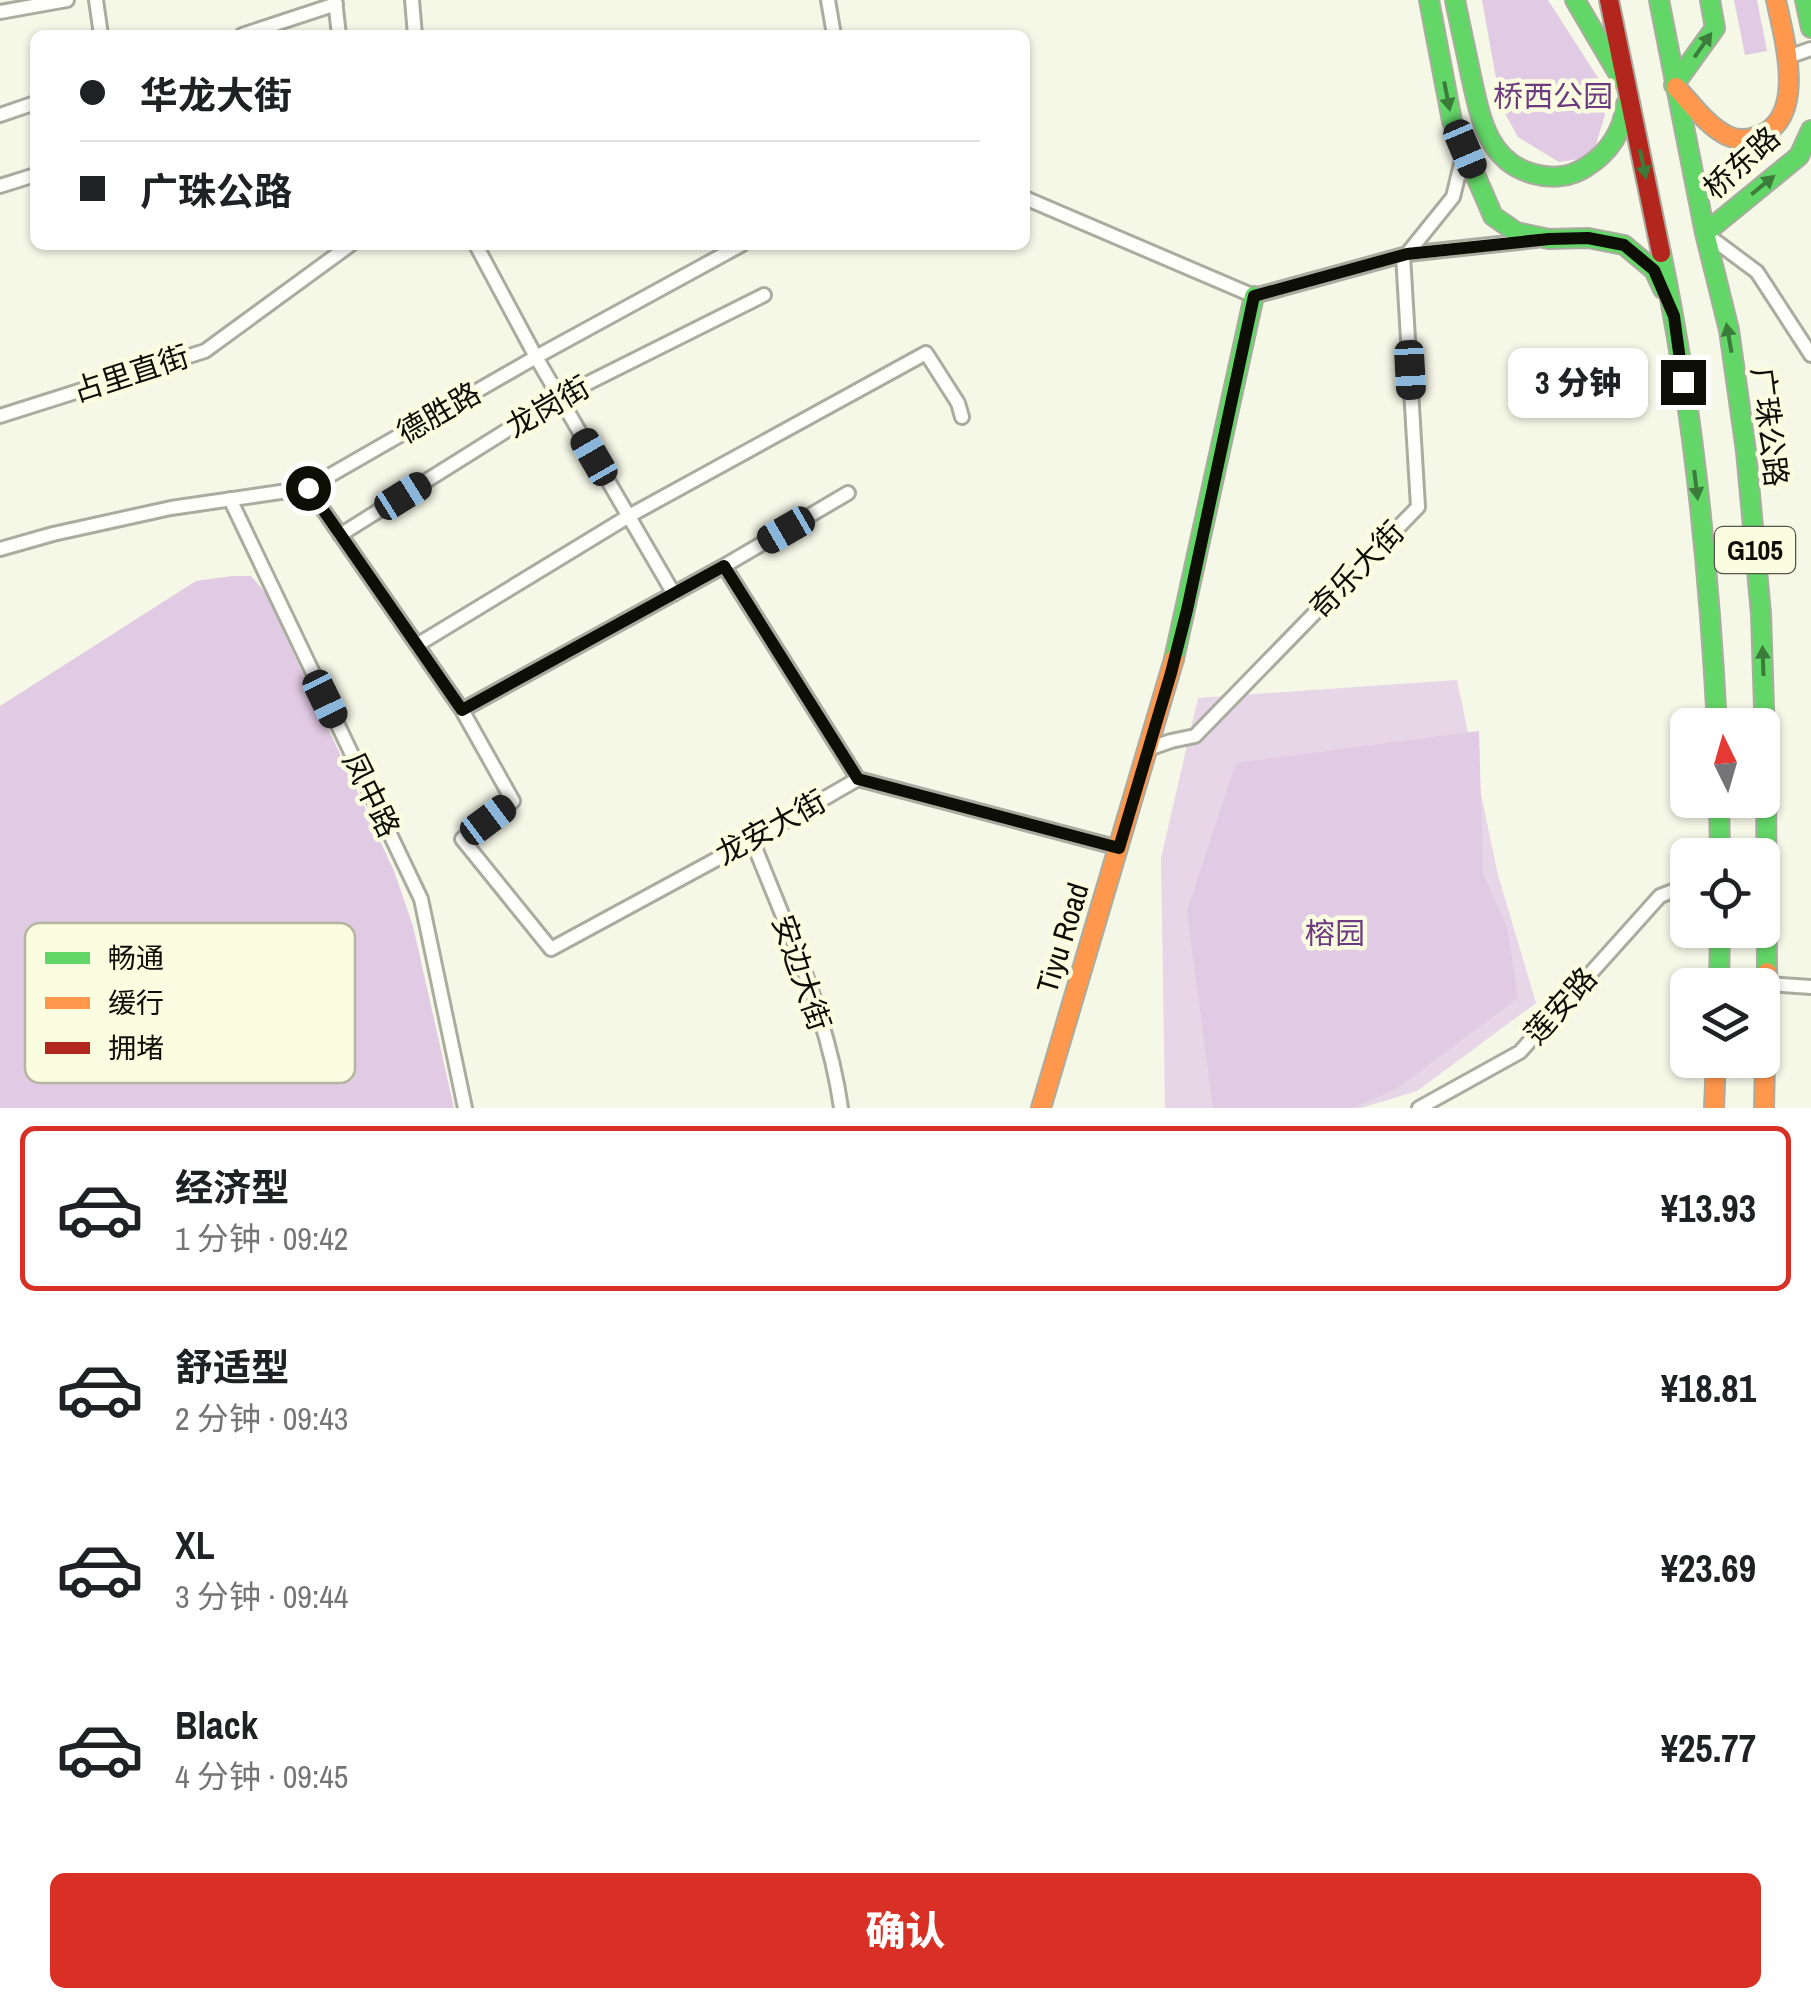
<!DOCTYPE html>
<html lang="zh">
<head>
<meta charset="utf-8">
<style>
	body { margin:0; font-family:"Archivo Narrow","Noto Sans SC",sans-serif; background:#f2f2f2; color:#202124; height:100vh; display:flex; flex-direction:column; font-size:38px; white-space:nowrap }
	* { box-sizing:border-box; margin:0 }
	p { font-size:32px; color:#757577 }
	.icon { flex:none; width:55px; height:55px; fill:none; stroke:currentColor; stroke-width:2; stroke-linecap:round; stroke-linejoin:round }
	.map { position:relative; height:1108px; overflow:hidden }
	.panel { display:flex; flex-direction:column; background:#fff; flex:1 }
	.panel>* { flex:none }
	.banner { position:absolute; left:30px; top:30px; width:1000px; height:220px; border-radius:15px; box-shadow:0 2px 8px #0004; display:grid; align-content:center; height:220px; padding:0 50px; background:#fff }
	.needle { width:65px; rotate:355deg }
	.controls { position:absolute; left:1670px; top:708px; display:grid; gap:20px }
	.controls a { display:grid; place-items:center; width:110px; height:110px; border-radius:15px; background:#fff; box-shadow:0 2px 8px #0004; font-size:50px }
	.end { position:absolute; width:45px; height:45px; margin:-22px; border:12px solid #0d0e05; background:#fff; box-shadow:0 0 0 5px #fff }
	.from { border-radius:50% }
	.bubble { position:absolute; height:70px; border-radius:15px; background:#fff; box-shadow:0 2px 8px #0004; font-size:32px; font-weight:800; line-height:70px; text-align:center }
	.car { position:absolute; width:30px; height:60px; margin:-30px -15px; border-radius:12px; box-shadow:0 0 8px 2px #0007; background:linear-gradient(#222 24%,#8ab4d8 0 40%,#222 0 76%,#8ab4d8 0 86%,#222 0) }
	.banner b { display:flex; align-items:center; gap:35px; height:95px; font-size:38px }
	.banner b+b { border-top:2px solid #e0e0e0 }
	.banner i { width:25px; height:25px; background:#202124 }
	ul { padding:18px 0 0; list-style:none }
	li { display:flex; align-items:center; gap:30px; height:165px; margin:0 20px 15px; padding:0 30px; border:5px solid transparent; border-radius:15px }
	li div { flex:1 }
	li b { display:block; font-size:38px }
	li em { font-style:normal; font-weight:800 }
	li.current { border-color:#d93025 }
	li>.icon { width:90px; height:90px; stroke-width:1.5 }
	.button { display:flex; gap:20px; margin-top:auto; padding:20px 50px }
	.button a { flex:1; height:115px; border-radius:15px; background:#d93025; color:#fff; font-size:40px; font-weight:800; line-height:115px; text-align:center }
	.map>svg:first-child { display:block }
	.green { fill:#e7d6e7 }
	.forest { fill:#e1cae3 }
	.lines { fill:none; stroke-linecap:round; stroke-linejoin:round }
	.street-casing { stroke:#abaca0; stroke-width:18 }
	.fast-casing { stroke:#abaca0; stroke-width:22 }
	.slow-casing { stroke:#abaca0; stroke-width:22 }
	.jam-casing { stroke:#abaca0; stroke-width:22 }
	.street { stroke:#fefefb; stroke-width:12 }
	.fast { stroke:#63d668; stroke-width:18 }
	.slow { stroke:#ff974d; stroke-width:18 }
	.jam { stroke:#b3261e; stroke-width:18 }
	.oneway { fill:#3c7c3b }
	.route { stroke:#0d0e05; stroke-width:12 }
	.labels { text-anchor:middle; stroke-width:9; stroke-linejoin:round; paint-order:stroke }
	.shield { fill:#fbfde1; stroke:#545647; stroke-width:2.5 }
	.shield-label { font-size:28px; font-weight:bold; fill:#0d0e05 }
	.park-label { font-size:30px; fill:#6f3b80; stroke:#fbfde1 }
	.street-label { font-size:30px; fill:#0d0e05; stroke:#fbfde1 }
	.key { fill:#fbfde1; stroke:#b4b59f; stroke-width:2.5 }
	.key-label { font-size:28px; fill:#0d0e05 }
</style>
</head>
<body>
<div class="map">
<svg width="1811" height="1108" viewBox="0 0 1811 1108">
	<rect width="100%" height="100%" fill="#f5f7e7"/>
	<path class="green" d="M1457 680 1498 875 1536 1003 1417 1091 1361 1108H1165L1161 858 1198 698Z"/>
	<path class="forest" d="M1482 0H1548L1600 81 1605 115 1592 157 1559 162 1518 137 1501 106Z
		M1734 0H1757L1767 51 1745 55Z
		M232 576H251L266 594 394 871 413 926 454 1108H0V706L196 581Z
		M1479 731 1483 874 1507 927 1518 998 1398 1088 1353 1108H1213L1187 911 1236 763Z"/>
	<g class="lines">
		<g class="street-casing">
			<path id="street" d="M96 0 101 35
				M335 0 339 35
				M412 0 415 35
				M828 0 834 35
				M0 12 67 0
				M242 35 336 4
				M1788 57 1811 49
				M0 115 35 103
				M0 186 35 175
				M1025 198 1254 296 1407 254 1536 240
				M1706 234 1757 272 1811 355
				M476 245 536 357 674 594
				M1407 254 1453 197 1464 152
				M0 416 205 351 350 245
				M308 488 462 710 513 801 462 839 551 949 752 840 858 779 1119 848
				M230 499 421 899 465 1108
				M340 535 560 397 764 295
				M0 549 53 534 171 508 308 488 536 357 741 245
				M724 566 858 779
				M417 645 629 516 926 353 958 403 962 417
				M462 710 724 566 848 493
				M1148 749 1171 741 1195 736 1418 507 1403 255
				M752 840C786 926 828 1015 841 1108
				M1767 984 1811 987
				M1419 1108 1520 1052 1660 896 1688 885"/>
		</g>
		<g class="fast-casing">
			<path id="fast" d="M1429 0 1452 121 1493 216 1516 232 1549 239 1588 238 1624 245 1654 270 1663 289
				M1455 0C1460 25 1466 51 1471 76 1480 116 1487 162 1534 174 1552 179 1571 177 1586 167 1610 152 1623 131 1626 104
				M1575 0 1622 80
				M1659 0 1705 233 1729 330 1746 451 1761 614 1766 770 1767 972
				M1805 0 1811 28
				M1674 85 1715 28 1710 0
				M1705 233 1799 156 1811 130
				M1661 253C1693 406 1709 569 1717 725
				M1174 659 1254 296
				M1719 800 1720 855
				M1719 985 1720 930"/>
		</g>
		<g class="slow-casing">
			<path id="slow" d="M1676 87C1691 103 1707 126 1728 136 1737 140 1748 140 1758 136 1808 119 1784 38 1776 0
				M1041 1108 1174 659
				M1714 1108 1716 1060
				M1764 1108 1767 972"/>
		</g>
		<g class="jam-casing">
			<path id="jam" d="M1609 0 1661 253"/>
		</g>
		<use href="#street" class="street"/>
		<use href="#fast" class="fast"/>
		<use href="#slow" class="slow"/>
		<use href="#jam" class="jam"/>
	</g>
	<defs><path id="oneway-solid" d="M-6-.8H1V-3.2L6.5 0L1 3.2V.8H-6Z" transform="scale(2.5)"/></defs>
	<g class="oneway">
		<use href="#oneway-solid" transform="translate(1703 45) rotate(-55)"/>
		<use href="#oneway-solid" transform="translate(1447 96) rotate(79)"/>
		<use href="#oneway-solid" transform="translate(1643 164) rotate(78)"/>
		<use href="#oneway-solid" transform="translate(1763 185) rotate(-39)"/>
		<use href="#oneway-solid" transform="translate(1729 338) rotate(-100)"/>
		<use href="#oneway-solid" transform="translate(1696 485) rotate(83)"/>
		<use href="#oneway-solid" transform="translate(1763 661) rotate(-92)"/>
	</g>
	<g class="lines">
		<path class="route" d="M308 488 462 710 724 566 858 779 1119 848 1171 673 1187 610 1254 296 1407 254 1549 239 1588 238 1624 245 1654 270 1674 316 1683 382"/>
	</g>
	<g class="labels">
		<rect class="shield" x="1715" y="527" width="80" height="46" rx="8"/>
		<g class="shield-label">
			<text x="1755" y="560">G105</text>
		</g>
		<g class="park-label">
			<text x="1553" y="107">桥西公园</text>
			<text x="1335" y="944">榕园</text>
		</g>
		<g class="street-label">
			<text transform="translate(1742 163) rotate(-42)" y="10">桥东路</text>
			<text transform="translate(131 374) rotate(-18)" y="10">占里直街</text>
			<text transform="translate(548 407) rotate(-30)" y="10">龙岗街</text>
			<text transform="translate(439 413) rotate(-30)" y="10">德胜路</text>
			<text transform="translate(1769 427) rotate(83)" y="10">广珠公路</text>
			<text transform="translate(1357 570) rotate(-46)" y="10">奇乐大街</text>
			<text transform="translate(371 795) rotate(64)" y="10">凤中路</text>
			<text transform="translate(771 828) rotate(-29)" y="10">龙安大街</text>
			<text transform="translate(1063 938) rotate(-73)" y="10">Tiyu Road</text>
			<text transform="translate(801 973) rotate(71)" y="10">安边大街</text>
			<text transform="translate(1561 1006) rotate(-48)" y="10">莲安路</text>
		</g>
	</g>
	<rect x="25" y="923" width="330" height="160" rx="15" class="key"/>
	<rect x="45" y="952" width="45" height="12" fill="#63d668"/>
	<rect x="45" y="997" width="45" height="12" fill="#ff974d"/>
	<rect x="45" y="1042" width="45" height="12" fill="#b3261e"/>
	<g class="key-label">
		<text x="108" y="968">畅通</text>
		<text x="108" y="1013">缓行</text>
		<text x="108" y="1058">拥堵</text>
	</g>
</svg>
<div class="controls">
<a><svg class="needle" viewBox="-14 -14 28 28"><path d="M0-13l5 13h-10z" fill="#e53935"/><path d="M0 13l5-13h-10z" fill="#757577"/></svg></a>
<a><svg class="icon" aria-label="locate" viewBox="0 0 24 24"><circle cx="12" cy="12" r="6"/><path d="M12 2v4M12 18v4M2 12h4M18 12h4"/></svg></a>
<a><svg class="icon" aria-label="layers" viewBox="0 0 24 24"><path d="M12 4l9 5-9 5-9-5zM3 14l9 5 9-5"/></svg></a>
</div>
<i class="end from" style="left:308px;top:488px"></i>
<i class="end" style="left:1683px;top:382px"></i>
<div class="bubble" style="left:1508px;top:348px;width:140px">3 分钟</div>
<i class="car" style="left:1465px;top:149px;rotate:157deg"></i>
<i class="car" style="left:1410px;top:370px;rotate:177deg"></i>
<i class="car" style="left:594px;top:457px;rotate:330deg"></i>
<i class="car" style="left:403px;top:496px;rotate:58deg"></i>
<i class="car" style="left:786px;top:530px;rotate:240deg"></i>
<i class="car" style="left:325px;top:699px;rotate:154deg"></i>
<i class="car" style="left:488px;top:820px;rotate:53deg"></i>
<div class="banner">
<b><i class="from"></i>华龙大街</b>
<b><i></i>广珠公路</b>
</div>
</div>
<section class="panel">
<ul>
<li class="current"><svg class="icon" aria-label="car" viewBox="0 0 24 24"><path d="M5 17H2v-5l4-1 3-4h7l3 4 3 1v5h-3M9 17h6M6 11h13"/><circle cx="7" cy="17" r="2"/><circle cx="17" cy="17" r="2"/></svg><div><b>经济型</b><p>1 分钟 · 09:42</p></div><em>¥13.93</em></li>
<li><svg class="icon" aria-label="car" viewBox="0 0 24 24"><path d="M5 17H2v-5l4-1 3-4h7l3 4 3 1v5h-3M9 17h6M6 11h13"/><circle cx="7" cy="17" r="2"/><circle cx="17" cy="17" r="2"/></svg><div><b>舒适型</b><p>2 分钟 · 09:43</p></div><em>¥18.81</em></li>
<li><svg class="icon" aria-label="car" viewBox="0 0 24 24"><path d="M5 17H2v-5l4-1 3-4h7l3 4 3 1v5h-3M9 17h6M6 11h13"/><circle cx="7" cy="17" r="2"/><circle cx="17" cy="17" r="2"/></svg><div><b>XL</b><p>3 分钟 · 09:44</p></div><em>¥23.69</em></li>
<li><svg class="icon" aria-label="car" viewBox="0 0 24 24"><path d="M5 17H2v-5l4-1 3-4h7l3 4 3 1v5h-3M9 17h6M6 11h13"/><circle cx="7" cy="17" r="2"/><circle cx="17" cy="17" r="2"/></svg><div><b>Black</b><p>4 分钟 · 09:45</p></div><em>¥25.77</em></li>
</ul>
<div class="button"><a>确认</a></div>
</section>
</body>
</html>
